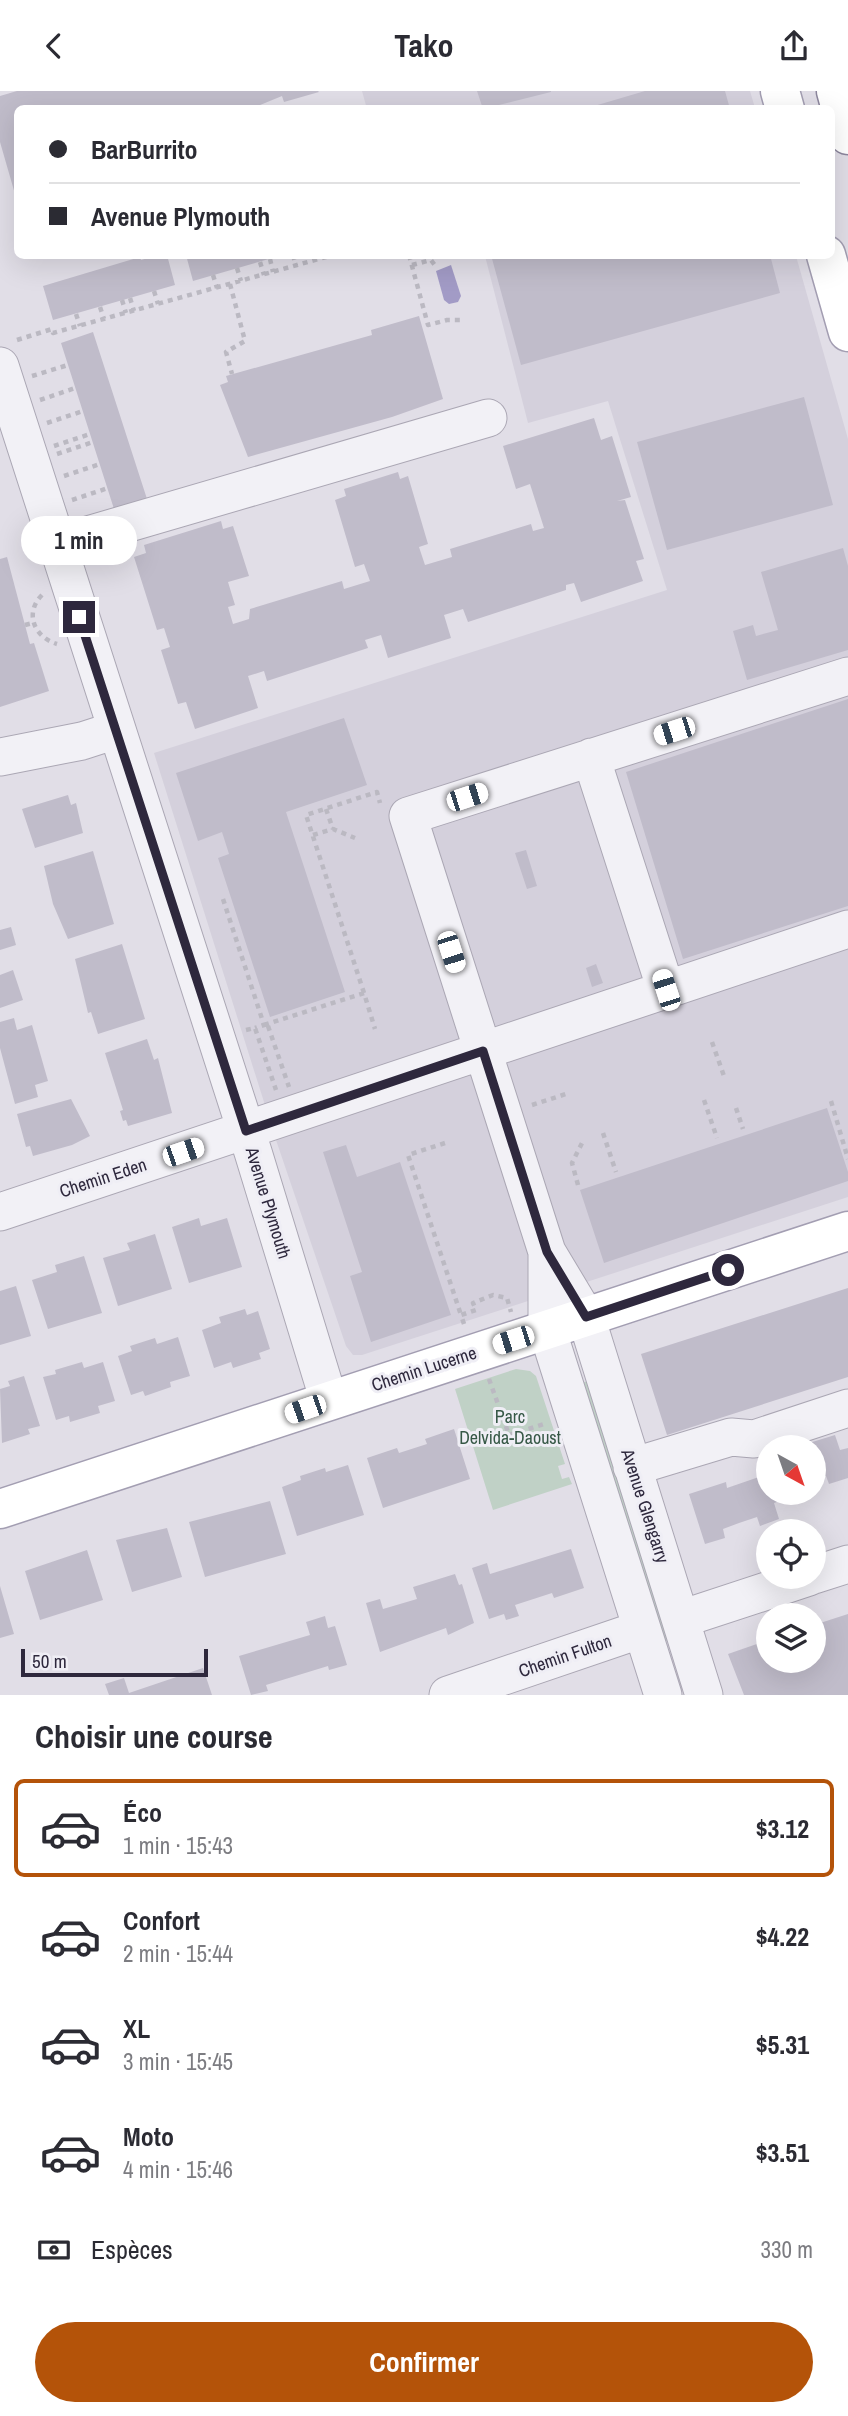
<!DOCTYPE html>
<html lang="fr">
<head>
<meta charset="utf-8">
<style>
	body { margin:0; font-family:"Archivo Narrow",sans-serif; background:#f2f2f3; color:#2b2b33; height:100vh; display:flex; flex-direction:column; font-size:26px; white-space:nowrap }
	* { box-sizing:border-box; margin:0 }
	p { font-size:23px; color:#7c7c81 }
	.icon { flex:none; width:38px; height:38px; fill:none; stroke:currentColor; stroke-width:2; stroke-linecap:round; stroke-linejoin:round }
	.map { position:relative; height:1604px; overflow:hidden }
	.details { display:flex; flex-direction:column; background:#fff; flex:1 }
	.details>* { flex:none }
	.guide { position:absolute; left:14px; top:14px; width:821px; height:154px; border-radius:10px; box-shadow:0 7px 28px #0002; display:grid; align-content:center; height:154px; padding:0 35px; background:#fff }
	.needle { width:46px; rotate:140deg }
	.controls { position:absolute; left:756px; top:1344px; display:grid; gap:14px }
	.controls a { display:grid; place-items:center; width:70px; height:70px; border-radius:50%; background:#fff; box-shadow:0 7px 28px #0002; font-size:35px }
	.scale { position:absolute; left:21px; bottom:18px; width:187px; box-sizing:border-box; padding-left:7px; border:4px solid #2e283d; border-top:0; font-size:19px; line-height:24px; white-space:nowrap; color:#2e283d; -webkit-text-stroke:5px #efeef5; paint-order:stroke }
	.end { position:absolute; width:32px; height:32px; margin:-16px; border:9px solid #2e283d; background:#fff; box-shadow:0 0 0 4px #fff }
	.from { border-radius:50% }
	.bubble { position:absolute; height:49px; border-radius:24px; background:#fff; box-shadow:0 7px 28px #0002; font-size:23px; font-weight:700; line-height:49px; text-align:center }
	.car { position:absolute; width:21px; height:42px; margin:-21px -10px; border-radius:9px; box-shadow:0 0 5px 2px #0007; background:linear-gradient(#fff 24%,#345 0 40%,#fff 0 76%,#345 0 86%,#fff 0) }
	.guide b { display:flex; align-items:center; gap:24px; height:66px; font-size:26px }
	.guide b+b { border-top:2px solid #e1e1e2 }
	.guide i { width:18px; height:18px; background:#2b2b33 }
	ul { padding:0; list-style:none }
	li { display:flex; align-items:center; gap:21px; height:98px; margin:0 14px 10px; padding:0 21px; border:4px solid transparent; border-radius:10px }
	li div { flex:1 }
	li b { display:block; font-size:26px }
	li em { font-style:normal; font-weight:700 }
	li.on { border-color:#b45309 }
	li>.icon { width:63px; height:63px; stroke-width:1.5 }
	h2 { padding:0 35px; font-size:32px; line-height:84px }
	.pay { display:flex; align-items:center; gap:18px; height:77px; padding:0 35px; font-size:26px }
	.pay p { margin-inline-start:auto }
	.action { display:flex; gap:14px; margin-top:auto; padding:14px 35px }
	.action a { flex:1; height:80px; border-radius:42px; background:#b45309; color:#fff; font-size:28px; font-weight:700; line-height:80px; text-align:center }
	header { display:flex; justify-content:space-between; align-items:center; height:91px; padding:0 35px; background:#fff; font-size:32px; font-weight:700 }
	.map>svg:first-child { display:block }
	.built { fill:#d4d0dc }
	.green { fill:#c0d1c6 }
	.water { fill:#a29bc6 }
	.building { fill:#c0bcca }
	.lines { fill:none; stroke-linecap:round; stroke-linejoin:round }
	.minor-casing { stroke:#aba7b4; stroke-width:39 }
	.major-casing { stroke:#a39eb2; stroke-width:41 }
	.highway-casing { stroke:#8c869d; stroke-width:41 }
	.path { stroke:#bbb9c2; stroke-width:4.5; stroke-dasharray:5 5; stroke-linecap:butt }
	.minor { stroke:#f2f1f6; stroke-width:37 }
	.major { stroke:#fff; stroke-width:38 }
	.highway { stroke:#fff; stroke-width:38 }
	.route { stroke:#2e283d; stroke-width:9 }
	.labels { text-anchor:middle; stroke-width:6; stroke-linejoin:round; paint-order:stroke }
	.street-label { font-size:18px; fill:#2e283d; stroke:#efeef5 }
	.park-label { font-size:18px; fill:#365846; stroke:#efeef5 }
</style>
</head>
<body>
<header><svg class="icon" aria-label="back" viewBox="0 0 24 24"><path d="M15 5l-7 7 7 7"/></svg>Tako<svg class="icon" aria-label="share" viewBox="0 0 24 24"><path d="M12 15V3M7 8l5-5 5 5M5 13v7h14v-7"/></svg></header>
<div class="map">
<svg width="848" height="1604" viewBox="0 0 848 1604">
	<rect width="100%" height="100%" fill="#e1dee7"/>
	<path class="built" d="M362 0H750L755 17 367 18Z
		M485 165H796L848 348V1106L362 1264H353L346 1255 275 1046 154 662 667 499 608 310 528 332Z"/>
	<path class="green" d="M516 1278 530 1280 536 1285 565 1373 558 1375 562 1388 569 1386 572 1393 493 1419 455 1298Z
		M587 1290 670 1549 661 1552 580 1293Z"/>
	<path class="water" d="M451 174 461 205 458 211 449 213 444 209 436 180Z"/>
	<path class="building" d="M17 0H318L319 1 284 11 282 5 250 18H18L17 110 0 51V5Z
		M477 0H551V1L483 18Z
		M645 0H725L730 18H584Z
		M159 164H167L175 194 53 229 43 195 140 166 141 169Z
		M186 164H278L279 165 193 190Z
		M491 164H770L780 202 521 274Z
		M419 225 443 308 392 326 248 366 220 294 228 291 226 285 372 244 371 239Z
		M93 241 147 408 114 418 61 252Z
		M804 306 833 414 667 459 637 351Z
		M594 327 601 349 612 345 631 406 617 410 625 409 644 468 636 470 643 490 581 511 574 492 566 494V499L468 531 463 518 444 524 451 547 388 567 381 544 365 549 368 557 267 590 264 580 248 585 258 617 195 638 186 611 178 613 161 559 170 556 164 537 157 539 134 466 146 462 144 454 221 430 223 438 233 435 249 485 228 491 235 514 228 516 233 533 249 528 250 518 342 490 344 498 370 490 364 473 355 476 335 409 346 405 344 398 398 381 400 388 408 385 428 453 419 456 425 474 452 466 450 458 531 433 533 440 544 437 530 393 516 398 503 355Z
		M843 457 848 475V559L747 589 733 540 753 534 756 545 778 539 761 481Z
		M7 466 30 553 34 552 49 600 0 616V468Z
		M848 608V815L683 868 626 681Z
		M344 627 367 694 286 721 345 901 270 926 218 767 229 763 222 741 198 750 176 682Z
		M68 704 71 714 76 712 83 742 35 757 22 718Z
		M526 759 537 795 527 798 515 762Z
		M93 760 114 833 68 848 53 813 44 775Z
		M11 836 16 854 0 859V839Z
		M122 853 145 928 98 943 91 921 88 922 75 868Z
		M596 873 603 892 592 896 586 877Z
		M13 879 23 909 0 917V884Z
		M14 927 17 939 32 934 48 990 35 994 38 1006 15 1013 0 957V931Z
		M147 948 154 969 158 967 172 1022 128 1035 126 1029 123 1030 120 1020 123 1019 105 962Z
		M71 1008 90 1045 72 1054 33 1065 30 1055 26 1056 17 1023Z
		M827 1017 848 1081V1090L604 1172 580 1099Z
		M346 1054 357 1086 400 1071 451 1224 371 1251 350 1185 362 1181 323 1061Z
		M199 1127 201 1135 227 1127 242 1176 189 1192 172 1136Z
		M155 1143 172 1198 118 1215 103 1167 130 1159 127 1152Z
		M84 1165 102 1222 48 1238 32 1189 57 1181 55 1174Z
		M16 1195 31 1245 0 1254V1200Z
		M848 1197V1286L667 1344 641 1263Z
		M245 1218 247 1224 258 1220 270 1258 259 1262 261 1268 233 1277 231 1271 214 1277 202 1239 221 1232 219 1226Z
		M178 1246 190 1285 170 1291 171 1296 145 1305 143 1300 131 1304 118 1265 132 1260 130 1255 155 1247 157 1253Z
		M82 1271 84 1277 103 1271 115 1310 98 1315 100 1322 70 1331 69 1325 56 1329 43 1286 56 1283 55 1279Z
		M24 1285 40 1335 28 1338 30 1343 2 1352 0 1298 10 1295 8 1290Z
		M454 1338 470 1388 383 1417 367 1367 397 1357 399 1362 427 1353 425 1348Z
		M835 1344 840 1359 848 1357V1387L829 1393 826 1385 814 1389V1356H796Z
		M768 1365V1402H792L793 1405 774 1412 779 1428 760 1435 757 1426 739 1432 723 1438 725 1447 705 1453 689 1403 726 1391 727 1397 765 1384 760 1368Z
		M348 1374 364 1424 297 1445 282 1396 301 1389 300 1385 325 1377 326 1381Z
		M270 1410 286 1463 205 1486 189 1431Z
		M167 1437 182 1486 132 1501 116 1449Z
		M571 1458 584 1497 554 1507 552 1502 515 1514 519 1525 506 1529 504 1523 489 1528 472 1477 487 1472 490 1483Z
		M87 1459 103 1509 40 1529 25 1480Z
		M455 1483 459 1494 462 1493 474 1532 448 1544 446 1537 380 1561 366 1512 380 1508 383 1518 417 1508 413 1496Z
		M0 1495 14 1543 0 1547Z
		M848 1523V1604H744L728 1563 768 1549V1570H814V1534Z
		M325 1525 328 1537 335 1535 347 1574 329 1579 328 1575 266 1594 268 1600 251 1604 239 1565 310 1544 306 1531Z
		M203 1577 212 1604H109L105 1593 124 1587 129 1602Z"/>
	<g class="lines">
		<g class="minor-casing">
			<path id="minor" d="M0 275 253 1061 329 1310
				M57 453 488 327
				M0 666 82 650 116 639
				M591 666 666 899
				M0 1121 848 838
				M547 1161V1238L663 1604
				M632 1376 731 1346 754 1348 848 1317
				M814 1484 848 1473
				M681 1528 809 1486
				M448 1604 642 1538
				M704 1604 586 1226 547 1161 408 725 848 585"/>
		</g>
		<g class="major-casing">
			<path id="major" d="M780 0 785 18
				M826 164 848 241
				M0 1418 848 1140"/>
		</g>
		<g class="highway-casing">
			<path id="highway" d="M836 0 848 44"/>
		</g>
		<path class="path" d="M293 164 296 175
			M409 164 428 234 447 229H460
			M270 168 273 181
			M260 171 264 184
			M412 174 431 169 437 177
			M237 177 241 190
			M213 184 217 197
			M230 193 245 250 226 261 232 283
			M154 200 158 213
			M130 207 134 220
			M122 209 126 222
			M100 216 104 228
			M76 223 80 235
			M17 249 52 238 53 242 333 164
			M32 285 68 274
			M40 309 75 297
			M47 332 83 320
			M54 355 90 343
			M57 363 93 351
			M64 385 100 373
			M72 409 108 397
			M42 504C24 522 34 546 57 553
			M25 534 33 532
			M326 718 333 738
			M313 744 333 738 355 747
			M223 808 264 934 255 937
			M364 902 306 724 377 701 380 712
			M264 934 364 902 375 938
			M268 935 289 996
			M246 939 255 937 276 999
			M712 951 725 988
			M704 1009 717 1047
			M831 1010 848 1068
			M532 1014 569 1002
			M736 1017 743 1038
			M603 1042 616 1081
			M445 1052 408 1064 461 1224
			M578 1094 572 1072 584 1048
			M464 1233 461 1224 476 1219 473 1212 493 1204 507 1207 511 1221
			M489 1288 509 1344 547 1332"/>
		<use href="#minor" class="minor"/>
		<use href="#major" class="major"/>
		<use href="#highway" class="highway"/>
	</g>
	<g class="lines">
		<path class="route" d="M79 526 246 1040 483 960 547 1161 586 1226 728 1179"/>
	</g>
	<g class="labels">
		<g class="street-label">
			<text transform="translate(103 1087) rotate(-18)" y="6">Chemin Eden</text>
			<text transform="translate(268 1112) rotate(73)" y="6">Avenue Plymouth</text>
			<text transform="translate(424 1278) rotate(-18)" y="6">Chemin Lucerne</text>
			<text transform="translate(645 1415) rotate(72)" y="6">Avenue Glengarry</text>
			<text transform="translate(565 1565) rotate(-19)" y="6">Chemin Fulton</text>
		</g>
		<g class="park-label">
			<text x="510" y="1332">Parc<tspan x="510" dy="21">Delvida-Daoust</tspan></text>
		</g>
	</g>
</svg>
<div class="controls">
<a><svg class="needle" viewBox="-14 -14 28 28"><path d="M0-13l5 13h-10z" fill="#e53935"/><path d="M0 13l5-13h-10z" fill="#7c7c81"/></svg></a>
<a><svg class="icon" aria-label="locate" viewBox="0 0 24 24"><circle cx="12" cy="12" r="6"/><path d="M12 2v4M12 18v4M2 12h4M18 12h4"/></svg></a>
<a><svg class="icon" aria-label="layers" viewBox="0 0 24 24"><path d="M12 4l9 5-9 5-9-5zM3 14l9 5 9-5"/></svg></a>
</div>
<div class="scale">50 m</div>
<i class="end from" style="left:728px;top:1179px"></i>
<i class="end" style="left:79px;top:526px"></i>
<div class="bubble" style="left:21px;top:425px;width:116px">1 min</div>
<i class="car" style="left:674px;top:640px;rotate:252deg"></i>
<i class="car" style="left:467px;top:706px;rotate:72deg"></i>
<i class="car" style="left:451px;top:861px;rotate:162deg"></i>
<i class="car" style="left:666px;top:899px;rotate:342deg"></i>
<i class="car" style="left:183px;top:1061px;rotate:71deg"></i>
<i class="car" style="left:513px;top:1249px;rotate:252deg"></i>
<i class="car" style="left:305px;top:1318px;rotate:251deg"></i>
<div class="guide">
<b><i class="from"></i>BarBurrito</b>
<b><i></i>Avenue Plymouth</b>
</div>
</div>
<section class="details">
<h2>Choisir une course</h2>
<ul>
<li class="on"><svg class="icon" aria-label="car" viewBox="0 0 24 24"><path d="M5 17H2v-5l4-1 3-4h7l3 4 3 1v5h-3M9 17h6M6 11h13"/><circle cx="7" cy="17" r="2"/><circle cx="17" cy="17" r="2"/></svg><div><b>Éco</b><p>1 min · 15:43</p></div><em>$3.12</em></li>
<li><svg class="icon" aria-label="car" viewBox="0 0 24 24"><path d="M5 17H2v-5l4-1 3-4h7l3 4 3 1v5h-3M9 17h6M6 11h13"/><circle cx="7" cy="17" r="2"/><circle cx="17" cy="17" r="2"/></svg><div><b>Confort</b><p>2 min · 15:44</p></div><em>$4.22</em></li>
<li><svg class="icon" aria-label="car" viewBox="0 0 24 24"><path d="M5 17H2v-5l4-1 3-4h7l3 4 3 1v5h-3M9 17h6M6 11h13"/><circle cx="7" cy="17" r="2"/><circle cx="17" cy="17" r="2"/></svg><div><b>XL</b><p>3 min · 15:45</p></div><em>$5.31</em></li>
<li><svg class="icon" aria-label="car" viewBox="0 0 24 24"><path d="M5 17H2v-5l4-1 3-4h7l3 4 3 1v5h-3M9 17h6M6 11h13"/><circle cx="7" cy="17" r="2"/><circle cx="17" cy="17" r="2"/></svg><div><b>Moto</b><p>4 min · 15:46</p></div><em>$3.51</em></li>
</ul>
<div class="pay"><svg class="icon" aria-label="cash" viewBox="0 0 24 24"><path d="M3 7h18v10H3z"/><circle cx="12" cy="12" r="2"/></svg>Espèces<p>330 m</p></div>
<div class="action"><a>Confirmer</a></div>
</section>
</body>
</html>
